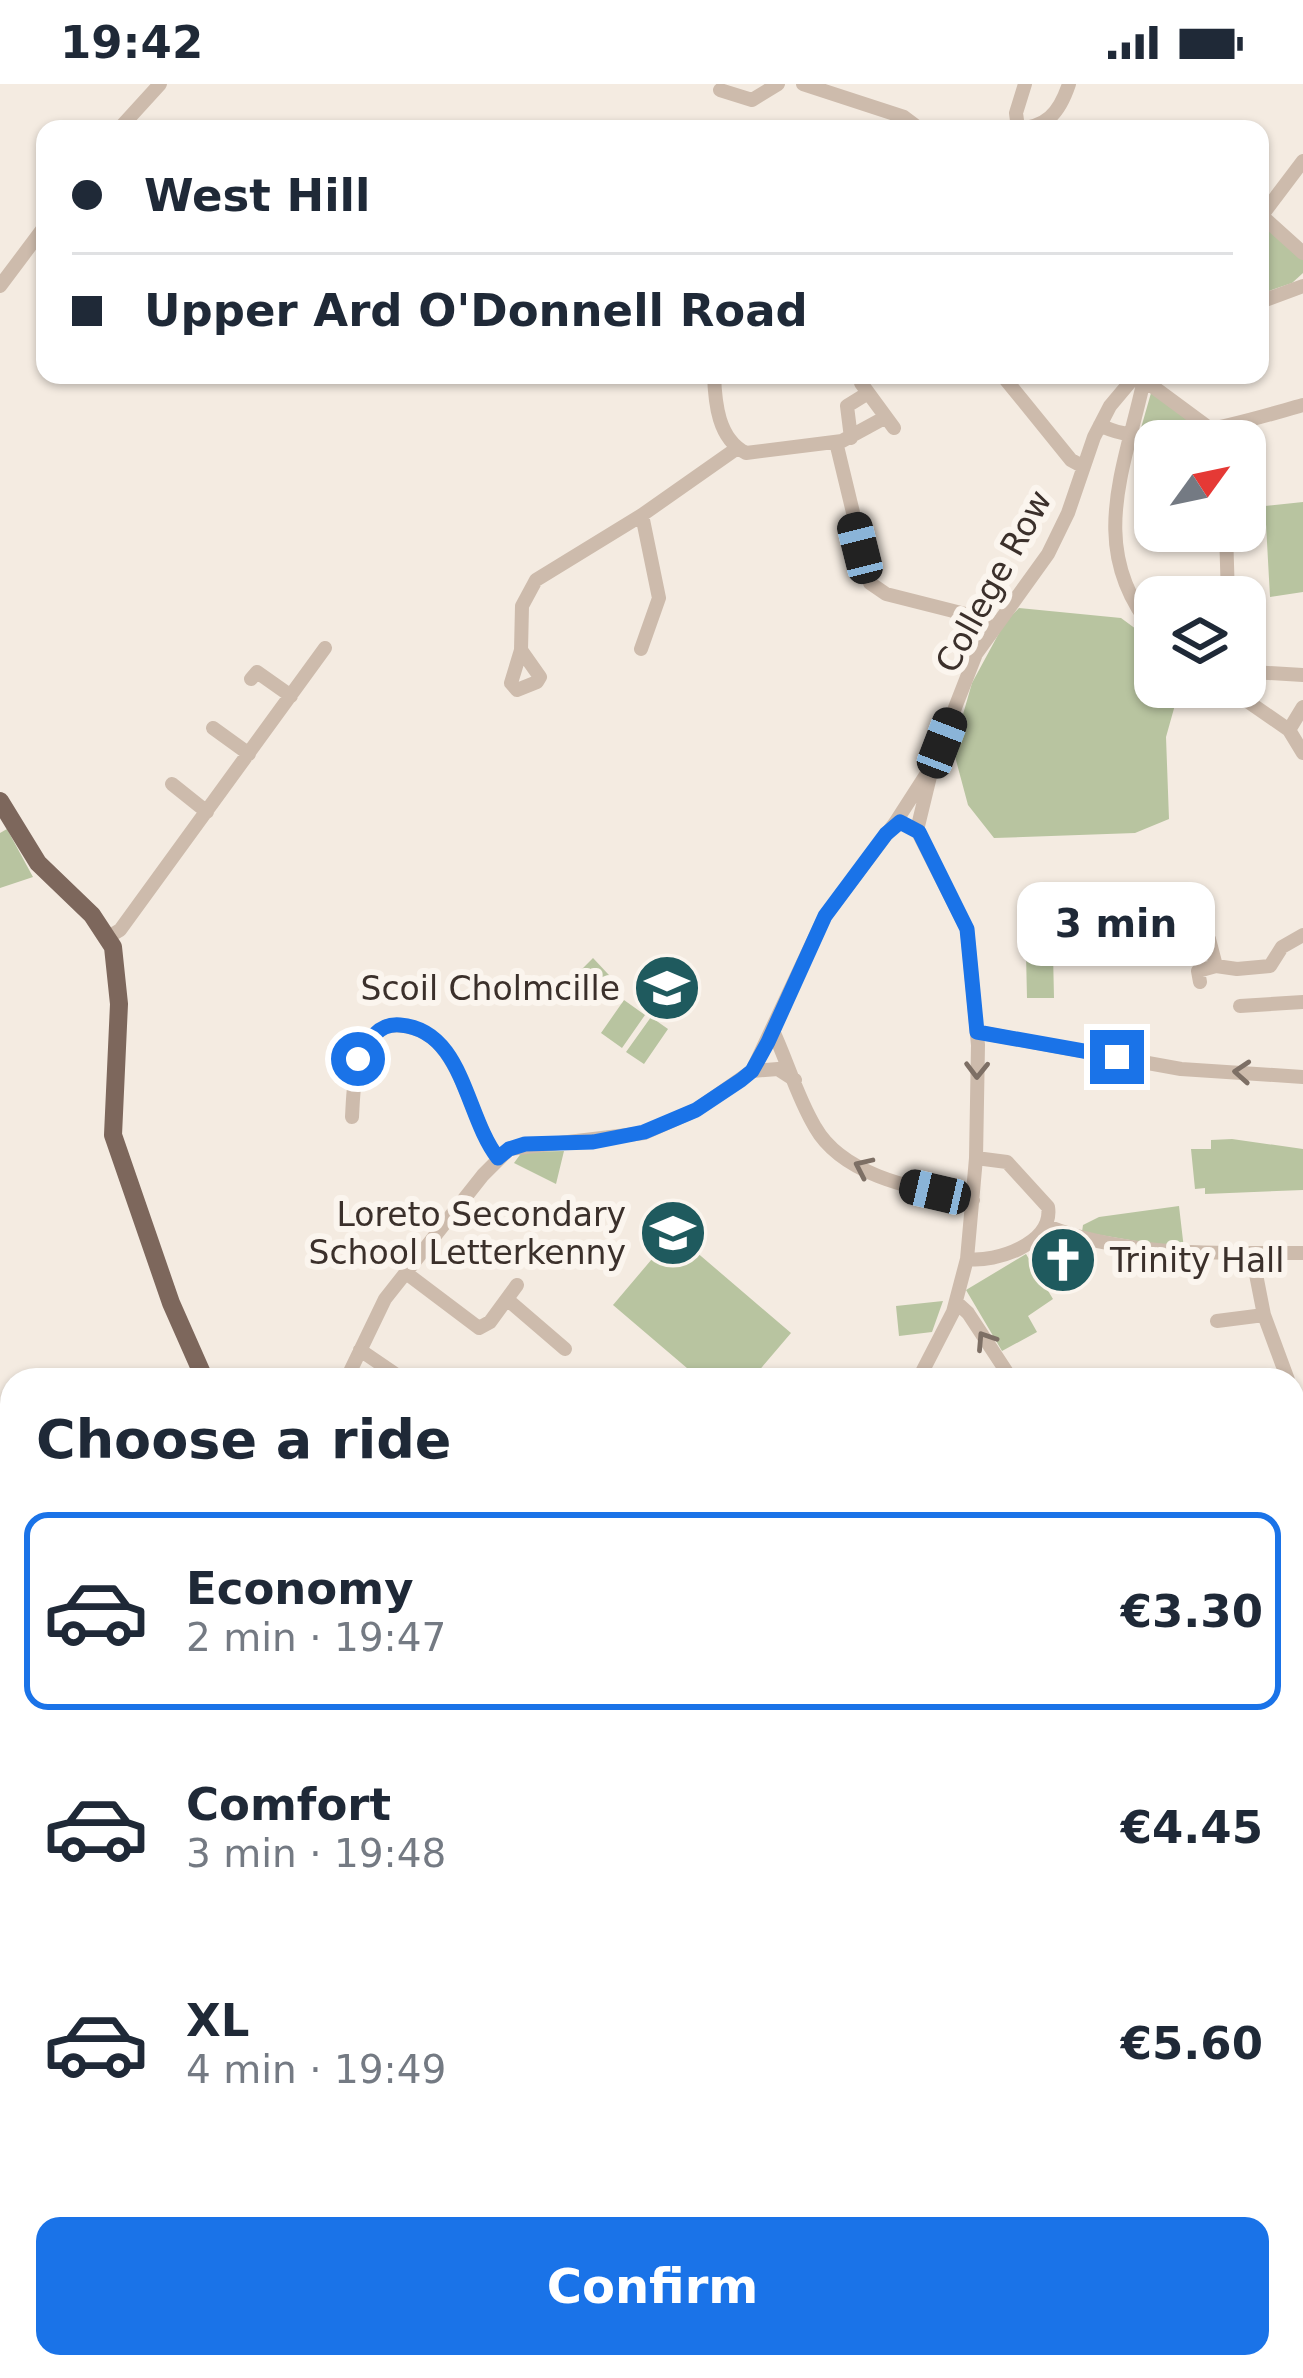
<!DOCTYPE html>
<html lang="en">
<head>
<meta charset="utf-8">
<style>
	body { margin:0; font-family:"DejaVu Sans",sans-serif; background:#f6f6f7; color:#1f2937; height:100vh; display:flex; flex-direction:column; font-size:45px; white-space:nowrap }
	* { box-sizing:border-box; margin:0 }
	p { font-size:39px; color:#747a83 }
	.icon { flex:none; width:66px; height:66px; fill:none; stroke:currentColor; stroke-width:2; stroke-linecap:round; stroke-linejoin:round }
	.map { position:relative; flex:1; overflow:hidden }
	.drawer { position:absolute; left:0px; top:1284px; width:1305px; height:1011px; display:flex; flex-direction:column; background:#fff; border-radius:36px 36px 0 0; box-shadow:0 3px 9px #0004 }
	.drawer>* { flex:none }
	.banner { position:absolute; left:36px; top:36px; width:1233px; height:264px; border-radius:24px; box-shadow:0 3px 9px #0004; display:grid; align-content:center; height:264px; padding:0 36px; background:#fff }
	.needle { width:78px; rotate:57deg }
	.controls { position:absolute; left:1134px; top:336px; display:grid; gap:24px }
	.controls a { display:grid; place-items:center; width:132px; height:132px; border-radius:24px; background:#fff; box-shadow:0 3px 9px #0004; font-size:60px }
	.end { position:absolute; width:54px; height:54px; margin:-27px; border:15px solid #1a73e8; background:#fff; box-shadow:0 0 0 6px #fff }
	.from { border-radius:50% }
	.bubble { position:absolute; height:84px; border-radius:24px; background:#fff; box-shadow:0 3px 9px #0004; font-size:39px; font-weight:800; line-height:84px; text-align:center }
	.car { position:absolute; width:36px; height:72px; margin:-36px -18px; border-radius:15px; box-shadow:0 0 9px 3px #0007; background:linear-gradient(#222 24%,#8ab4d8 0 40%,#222 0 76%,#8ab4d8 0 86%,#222 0) }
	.banner b { display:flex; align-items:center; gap:42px; height:114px; font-size:45px }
	.banner b+b { border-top:3px solid #e0e1e3 }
	.banner i { width:30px; height:30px; background:#1f2937 }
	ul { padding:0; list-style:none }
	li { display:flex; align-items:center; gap:36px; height:198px; margin:0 24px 18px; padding:0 12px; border:6px solid transparent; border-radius:24px }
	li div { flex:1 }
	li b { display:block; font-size:45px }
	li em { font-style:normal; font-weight:800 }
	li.selected { border-color:#1a73e8 }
	li>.icon { width:108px; height:108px; stroke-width:1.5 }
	h2 { padding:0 36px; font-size:54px; line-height:144px }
	.button { display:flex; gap:24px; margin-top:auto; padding:24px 36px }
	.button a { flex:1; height:138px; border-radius:24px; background:#1a73e8; color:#fff; font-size:48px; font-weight:800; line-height:138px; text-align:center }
	.status { display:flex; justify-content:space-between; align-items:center; height:84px; padding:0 60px; background:#fff; direction:ltr }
	.status svg { height:33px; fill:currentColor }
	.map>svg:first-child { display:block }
	.green { fill:#b8c4a0 }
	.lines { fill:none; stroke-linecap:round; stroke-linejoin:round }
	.stream { stroke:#7fb0b2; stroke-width:3 }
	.minor { stroke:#cdbbac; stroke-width:14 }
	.major { stroke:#7d675c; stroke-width:18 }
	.oneway { stroke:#7d6f65 }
	.route { stroke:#1a73e8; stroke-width:15 }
	.labels { text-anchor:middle; stroke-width:12; stroke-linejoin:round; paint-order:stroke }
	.street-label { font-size:33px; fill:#3b302b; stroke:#fbf5ee }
	.poi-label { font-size:33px; fill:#3b302b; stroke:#fbf5ee; text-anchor:end }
</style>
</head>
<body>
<div class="status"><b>19:42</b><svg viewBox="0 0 49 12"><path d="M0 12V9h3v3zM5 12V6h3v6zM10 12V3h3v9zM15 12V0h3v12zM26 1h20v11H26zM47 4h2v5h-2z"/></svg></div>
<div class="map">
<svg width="1303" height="2294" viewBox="0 0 1303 2294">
	<rect width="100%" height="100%" fill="#f4ebe1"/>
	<path class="green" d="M1263 140 1303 171V189L1292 199 1260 210V144Z
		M1151 309 1192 338 1144 348 1141 344Z
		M1303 418V508L1270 513 1265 422Z
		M1019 524 1121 534 1155 559V603H1180L1166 653 1169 735 1135 749 994 754 968 721 953 665 972 599 1005 538Z
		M7 745 33 793 0 804V749Z
		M1053 869 1054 914H1027L1026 870Z
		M593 874 623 906 607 920 578 889Z
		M624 916 645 931 622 964 601 949Z
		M651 933 668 945 644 980 626 968Z
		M1232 1055 1303 1065V1106L1205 1110V1104L1195 1105 1191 1065H1211V1056Z
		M564 1067 556 1100 514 1079 522 1068Z
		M1179 1122 1184 1165 1082 1148 1083 1141 1099 1133Z
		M674 1149 791 1249 751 1296H701L613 1221Z
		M1026 1170 1053 1215 1028 1232 1037 1248 1002 1267 966 1206Z
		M943 1217 932 1248 899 1252 896 1222Z
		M0 1348 12 1353V1523L0 1521Z
		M1293 1772H1303V1920H1293Z
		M12 1896V2283H154L163 2294H0V1904Z
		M1293 1924H1303V2049L1293 2068Z
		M303 2283H407L402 2294H298Z"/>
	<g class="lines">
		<path class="stream" d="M0 1985 12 1981"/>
		<path class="minor" d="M803 0 904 33 920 45
			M720 6 752 16 778 0
			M1018 44 1016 29 1025 0
			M119 45 160 0
			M1015 45C1046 44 1059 30 1069 0
			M1262 132 1303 169
			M1260 134 1303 77
			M0 202 45 142
			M1260 218 1303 202
			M714 291C715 319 718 355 746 369L842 357 886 333
			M1002 291 1071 376 1082 382
			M1145 291C1126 383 1084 464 1155 548
			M1144 296 1209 344
			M861 299 894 344
			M1100 341C1152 369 1249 336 1303 321
			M851 354 847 322 868 309
			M836 358 870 499 886 510 981 534 991 545
			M1226 448 1228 513
			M641 565 659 514 642 431
			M521 566 540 593 537 598 517 606 511 599 521 566 522 522 536 496 642 431 736 365
			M251 595 257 588 291 612
			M1245 602 1253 588 1303 591
			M1227 603 1289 646 1303 669
			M213 644 249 670
			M1289 646 1303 623
			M933 680 976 570 1048 470 1068 429 1094 353 1110 322 1136 291
			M172 700 207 728
			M917 746 967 845 978 961 976 1074 967 1175 953 1228 918 1296
			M108 853 120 846 325 564
			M1209 855 1216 882 1237 885 1270 882 1282 863 1303 851
			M1200 898 1198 887 1216 882
			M1240 922 1303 918
			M773 947C788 979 797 1013 815 1043 844 1094 919 1105 973 1116
			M977 948 1181 985 1303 993
			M356 955 343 972 357 980
			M752 987 825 832 895 739 933 680 917 746
			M352 1033C354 998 353 961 387 942 461 933 464 1030 498 1074
			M1047 1142C1125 1173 1220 1169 1303 1169
			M1252 1170 1264 1231 1288 1296
			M967 1175C996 1179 1054 1159 1048 1123L1007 1078 976 1074
			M406 1189 479 1244 490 1238 517 1201
			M508 1216 565 1265
			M956 1218 968 1229 1012 1296
			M1217 1237 1264 1231
			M360 1266 404 1296
			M346 1296 385 1215 483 1091 509 1065 644 1049 696 1026 752 987 778 985 795 996
			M1293 1315 1303 1351
			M1293 1389 1303 1388
			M1293 1572 1303 1570
			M1293 1583H1303
			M0 1588 12 1596
			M0 1679 12 1675
			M0 1825 12 1817"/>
		<path class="major" d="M0 717 38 779 92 831 113 863 119 920 113 1051 171 1219 205 1296
			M1293 1762H1303
			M864 2294 865 2283"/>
	</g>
	<defs><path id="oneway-chevron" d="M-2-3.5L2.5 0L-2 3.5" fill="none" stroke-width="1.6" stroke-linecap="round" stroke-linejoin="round" transform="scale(3)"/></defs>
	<g class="oneway">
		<use href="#oneway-chevron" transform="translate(977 986) rotate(91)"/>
		<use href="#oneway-chevron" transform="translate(1242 988) rotate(-176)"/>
		<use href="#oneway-chevron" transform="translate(863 1083) rotate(-155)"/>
		<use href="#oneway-chevron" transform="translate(985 1256) rotate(-123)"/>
	</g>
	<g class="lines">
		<path class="route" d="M358 975C368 957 378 939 400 941 464 946 465 1032 498 1074L509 1065 525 1060 593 1058 644 1048 696 1026 741 996 752 987 768 958 825 832 886 750 900 738 919 748 967 845 977 948 1117 973"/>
	</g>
	<defs>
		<g id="school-disc" transform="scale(3.45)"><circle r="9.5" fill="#1f5a5e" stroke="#fbf5ee"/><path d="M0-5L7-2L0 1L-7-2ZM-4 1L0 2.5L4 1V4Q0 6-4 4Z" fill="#fff"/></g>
		<g id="church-disc" transform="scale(3.45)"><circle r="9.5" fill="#1f5a5e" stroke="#fbf5ee"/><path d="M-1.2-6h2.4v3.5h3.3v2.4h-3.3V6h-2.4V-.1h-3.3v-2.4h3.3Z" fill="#fff"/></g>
	</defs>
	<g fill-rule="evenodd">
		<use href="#school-disc" x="667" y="904"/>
		<use href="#school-disc" x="673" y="1149"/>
		<use href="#church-disc" x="1063" y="1176"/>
	</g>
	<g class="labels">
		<g class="street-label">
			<text transform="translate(993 497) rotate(-61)" y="12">College Row</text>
		</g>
		<g class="poi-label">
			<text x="620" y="916">Scoil Cholmcille</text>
			<text x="626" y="1142">Loreto Secondary<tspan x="626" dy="38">School Letterkenny</tspan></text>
			<text x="1110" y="1188" text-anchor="start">Trinity Hall</text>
		</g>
	</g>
</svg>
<div class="controls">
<a><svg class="needle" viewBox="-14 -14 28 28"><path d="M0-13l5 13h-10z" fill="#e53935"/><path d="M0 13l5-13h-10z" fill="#747a83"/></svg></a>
<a><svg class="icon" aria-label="layers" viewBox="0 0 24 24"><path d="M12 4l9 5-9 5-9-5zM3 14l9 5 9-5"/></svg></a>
</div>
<i class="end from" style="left:358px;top:975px"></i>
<i class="end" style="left:1117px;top:973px"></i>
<div class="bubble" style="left:1017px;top:798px;width:198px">3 min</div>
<i class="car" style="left:860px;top:464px;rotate:346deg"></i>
<i class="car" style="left:942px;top:659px;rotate:21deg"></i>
<i class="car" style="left:935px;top:1108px;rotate:283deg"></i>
<div class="banner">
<b><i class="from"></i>West Hill</b>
<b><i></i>Upper Ard O'Donnell Road</b>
</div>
<section class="drawer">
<h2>Choose a ride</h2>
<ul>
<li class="selected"><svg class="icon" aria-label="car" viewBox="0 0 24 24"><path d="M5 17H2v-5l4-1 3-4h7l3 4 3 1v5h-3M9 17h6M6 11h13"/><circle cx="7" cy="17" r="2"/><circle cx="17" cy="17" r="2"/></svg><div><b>Economy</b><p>2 min · 19:47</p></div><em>€3.30</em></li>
<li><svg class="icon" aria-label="car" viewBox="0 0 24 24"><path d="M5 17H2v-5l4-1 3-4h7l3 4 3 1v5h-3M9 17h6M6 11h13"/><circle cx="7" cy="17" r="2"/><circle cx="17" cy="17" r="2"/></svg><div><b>Comfort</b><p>3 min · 19:48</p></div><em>€4.45</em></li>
<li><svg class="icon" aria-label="car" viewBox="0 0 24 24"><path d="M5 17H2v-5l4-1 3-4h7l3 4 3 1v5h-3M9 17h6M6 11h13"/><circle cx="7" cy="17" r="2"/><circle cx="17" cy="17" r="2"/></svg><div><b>XL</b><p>4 min · 19:49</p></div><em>€5.60</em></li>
</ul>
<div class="button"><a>Confirm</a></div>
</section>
</div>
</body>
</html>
